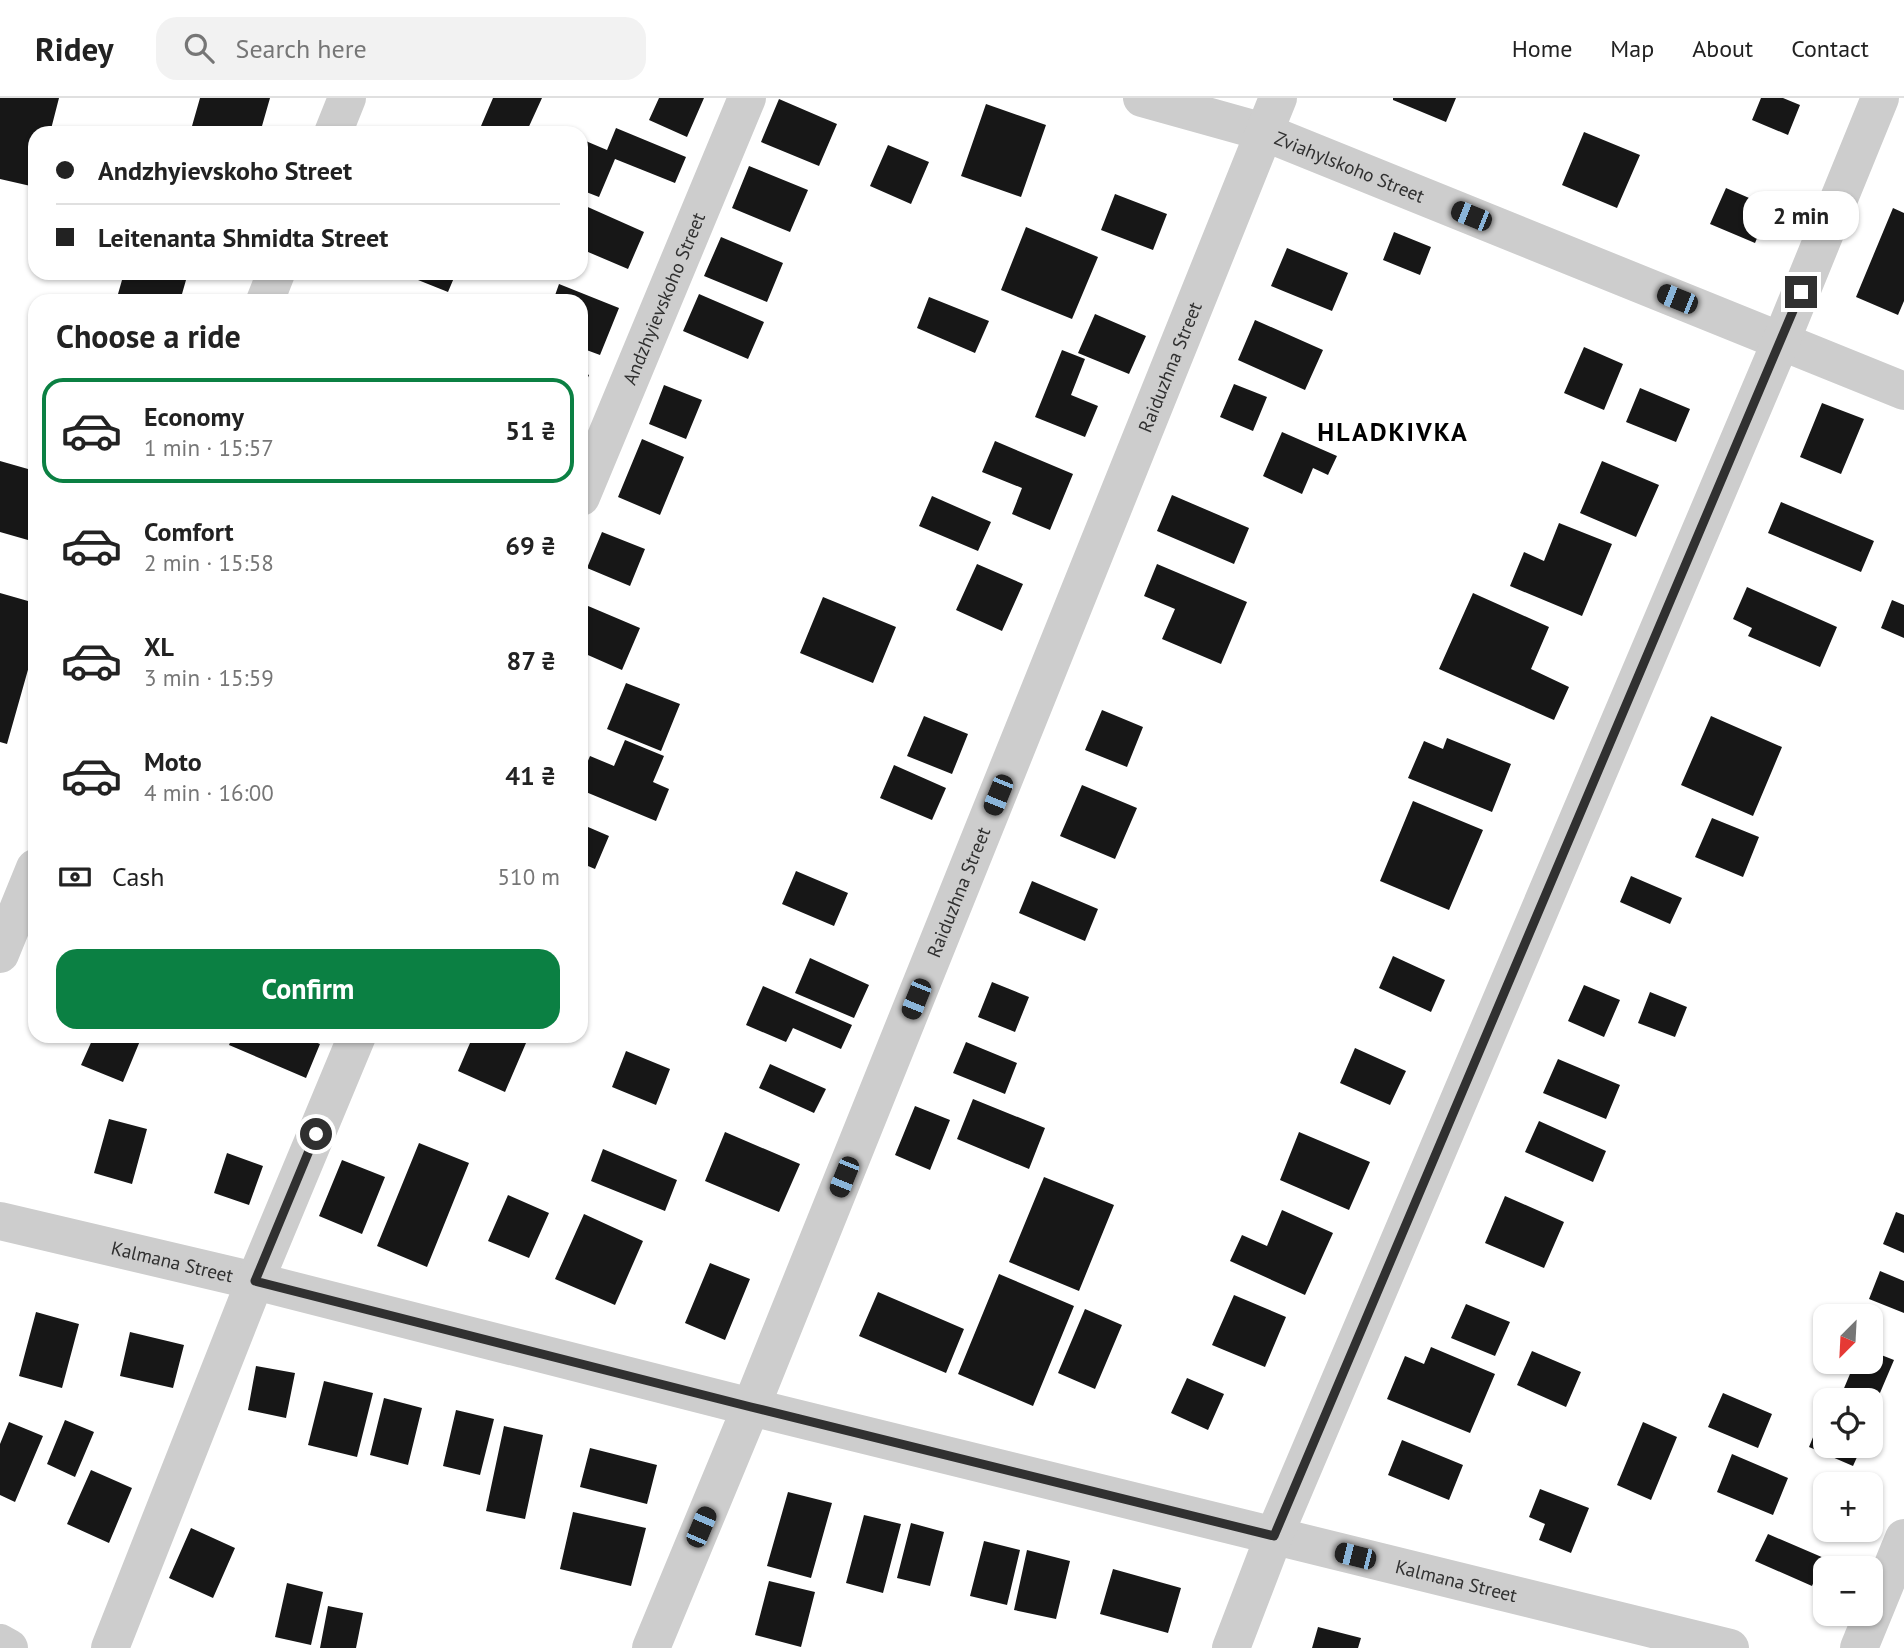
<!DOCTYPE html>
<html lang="en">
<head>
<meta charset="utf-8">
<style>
	body { margin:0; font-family:"PT Sans",sans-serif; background:#f2f2f2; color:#222; height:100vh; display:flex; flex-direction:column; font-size:26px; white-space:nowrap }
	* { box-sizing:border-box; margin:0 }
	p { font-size:23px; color:#767676 }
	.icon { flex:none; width:38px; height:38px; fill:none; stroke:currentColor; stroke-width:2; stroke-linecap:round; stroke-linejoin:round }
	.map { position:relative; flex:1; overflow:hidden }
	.drawer { position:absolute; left:28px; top:196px; width:560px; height:749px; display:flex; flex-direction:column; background:#fff; border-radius:21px; box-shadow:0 2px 5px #0004 }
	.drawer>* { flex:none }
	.hud { position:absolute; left:28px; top:28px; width:560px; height:154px; border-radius:21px; box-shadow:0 2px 5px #0004; display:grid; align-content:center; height:154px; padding:0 28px; background:#fff }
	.needle { width:46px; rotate:204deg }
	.controls { position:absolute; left:1813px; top:1206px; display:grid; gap:14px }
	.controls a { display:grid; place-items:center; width:70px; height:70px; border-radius:14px; background:#fff; box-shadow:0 2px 5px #0004; font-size:35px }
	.end { position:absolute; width:32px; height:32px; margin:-16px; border:9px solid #303030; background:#fff; box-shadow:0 0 0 4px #fff }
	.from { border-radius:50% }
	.bubble { position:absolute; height:49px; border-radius:21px; background:#fff; box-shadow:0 2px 5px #0004; font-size:23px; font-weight:600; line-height:49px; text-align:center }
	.car { position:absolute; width:21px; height:42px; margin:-21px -10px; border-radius:9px; box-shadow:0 0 5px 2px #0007; background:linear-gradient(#222 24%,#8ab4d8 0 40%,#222 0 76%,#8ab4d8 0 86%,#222 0) }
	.hud b { display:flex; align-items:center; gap:24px; height:66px; font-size:26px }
	.hud b+b { border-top:2px solid #e0e0e0 }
	.hud i { width:18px; height:18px; background:#222 }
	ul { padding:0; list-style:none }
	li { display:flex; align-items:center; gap:21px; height:105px; margin:0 14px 10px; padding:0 14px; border:4px solid transparent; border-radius:21px }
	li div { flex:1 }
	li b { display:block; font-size:26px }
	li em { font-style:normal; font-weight:600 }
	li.current { border-color:#0b8043 }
	li>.icon { width:63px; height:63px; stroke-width:1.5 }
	h2 { padding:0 28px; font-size:32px; line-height:84px }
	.pay { display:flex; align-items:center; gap:18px; height:77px; padding:0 28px; font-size:26px }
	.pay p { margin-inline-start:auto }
	.button { display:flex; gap:14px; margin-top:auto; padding:14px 28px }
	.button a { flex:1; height:80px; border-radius:21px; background:#0b8043; color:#fff; font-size:28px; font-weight:600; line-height:80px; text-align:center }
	header { display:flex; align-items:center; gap:42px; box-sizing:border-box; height:98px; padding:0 35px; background:#fff; border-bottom:2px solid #e0e0e0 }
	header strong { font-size:33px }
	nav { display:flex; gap:38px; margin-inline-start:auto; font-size:24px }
	.search { width:490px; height:63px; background:#f2f2f2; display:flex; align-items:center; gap:18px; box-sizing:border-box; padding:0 24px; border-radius:21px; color:#767676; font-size:26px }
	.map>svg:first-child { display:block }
	.building { fill:#171717 }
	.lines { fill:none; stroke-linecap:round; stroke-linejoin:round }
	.minor { stroke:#cdcdcd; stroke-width:38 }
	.route { stroke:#303030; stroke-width:9 }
	.labels { text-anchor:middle; stroke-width:7; stroke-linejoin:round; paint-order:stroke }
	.street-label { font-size:19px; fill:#303030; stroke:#fff }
	.district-label { font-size:26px; font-weight:bold; letter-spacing:2px; fill:#000; stroke:#fff }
</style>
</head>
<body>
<header>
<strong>Ridey</strong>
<div class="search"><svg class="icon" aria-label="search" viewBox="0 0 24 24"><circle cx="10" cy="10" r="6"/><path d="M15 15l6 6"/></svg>Search here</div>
<nav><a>Home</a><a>Map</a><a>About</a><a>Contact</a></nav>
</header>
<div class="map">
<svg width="1904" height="1550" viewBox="0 0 1904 1550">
	<rect width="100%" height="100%" fill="#fff"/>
	<path class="building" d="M0 0H59L50 35H35V89L0 81Z
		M200 0H270L260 35H190Z
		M493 0H542L526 35H498L481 28Z
		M659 0H704L687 39 649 22Z
		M1393 0H1456L1446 24 1393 2Z
		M1761 0H1783L1800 7 1788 37 1752 22Z
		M779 1 837 26 819 68 761 44Z
		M986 6 1046 27 1021 99 961 78Z
		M616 30 686 59 675 85 615 61 599 99 581 92V41L607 52Z
		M1584 34 1640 57 1617 110 1562 87Z
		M888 47 929 64 911 106 870 88Z
		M749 68 808 92 790 134 732 110Z
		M1726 90 1770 109 1755 145 1710 126Z
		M1115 96 1167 116 1153 152 1101 132Z
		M581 106 644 134 628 171 581 151Z
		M1893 110 1904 115V203L1898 217 1856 199Z
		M1026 129 1098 159 1072 221 1001 192Z
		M1394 134 1431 149 1420 177 1383 162Z
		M721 139 783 165 767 204 704 178Z
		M1287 150 1348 175 1332 213 1271 188Z
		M124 175H188L180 203H116Z
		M410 175H456L448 194 408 178Z
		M559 186 619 210 600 257 581 250V203H553Z
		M699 196 764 224 748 261 683 233Z
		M929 199 989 223 975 255 917 230Z
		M1095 216 1146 238 1129 276 1078 255Z
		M1255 222 1323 252 1305 292 1238 262Z
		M1584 249 1623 266 1604 312 1564 295Z
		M1062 252 1085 261 1071 297 1098 308 1085 339 1035 319Z
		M581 273 589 277 581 296Z
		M1234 286 1267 299 1253 333 1220 319Z
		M664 287 702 302 686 341 649 326Z
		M1640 290 1690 311 1676 344 1626 324Z
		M1822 305 1864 321 1841 376 1800 359Z
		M1282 334 1337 358 1328 377 1313 370 1302 396 1263 378Z
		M642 341 684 359 660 417 618 399Z
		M995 343 1073 376 1050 432 1012 416 1022 390 982 374Z
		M0 363 35 373V444L0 434Z
		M1602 363 1659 387 1636 439 1580 415Z
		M1172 397 1249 430 1234 466 1157 433Z
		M932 398 991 424 978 453 919 428Z
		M1781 404 1874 443 1861 474 1768 435Z
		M1559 425 1612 446 1582 518 1510 488 1524 454 1544 463Z
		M602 434 645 451 630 488 587 470Z
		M977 466 1023 486 1002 533 956 512Z
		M1157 466 1247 504 1221 566 1162 541 1175 511 1144 498Z
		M1747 489 1837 529 1820 569 1748 538 1752 530 1733 521Z
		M0 495 35 505V547L7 646 0 644Z
		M1473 495 1549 529 1531 571 1569 589 1554 622 1439 571Z
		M823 499 896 529 873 585 800 555Z
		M1892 502 1904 507V540L1881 530Z
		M581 505 640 530 622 572 581 554Z
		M626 585 680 606 661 653 607 631Z
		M1102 612 1143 629 1127 669 1085 652Z
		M924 618 968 636 952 676 907 658Z
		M1711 618 1782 649 1753 718 1681 687Z
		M1447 640 1511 666 1492 714 1408 680 1424 643 1443 651Z
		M625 642 664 658 653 684 669 691 656 723 581 692V679L590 658 614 668Z
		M894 667 946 690 932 722 880 700Z
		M1082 687 1137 710 1115 761 1060 738Z
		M1413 703 1483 732 1449 812 1380 783Z
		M1712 720 1759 739 1743 779 1695 759Z
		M581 726 609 738 595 771 581 765Z
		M796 773 848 795 834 828 782 806Z
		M1631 778 1682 800 1670 826 1620 804Z
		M1032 783 1098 811 1085 843 1019 815Z
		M1393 858 1445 882 1431 914 1379 890Z
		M810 860 869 887 854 920 795 895Z
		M992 884 1029 899 1015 934 978 919Z
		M1584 887 1620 902 1604 939 1568 923Z
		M763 888 852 927 841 951 793 930 786 944 746 927Z
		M1650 894 1687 909 1675 939 1638 925Z
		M94 938H142L123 984 81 967Z
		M233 938H302L320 946 306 980 229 947Z
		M473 938H529L505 994 458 973Z
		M966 944 1017 965 1005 996 953 975Z
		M1355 950 1406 973 1390 1007 1340 985Z
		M626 953 670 971 656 1007 612 989Z
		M1558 961 1620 987 1606 1021 1543 995Z
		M770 966 826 991 814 1015 759 990Z
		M973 1001 1045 1030 1029 1071 957 1041Z
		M915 1008 950 1022 930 1072 895 1057Z
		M109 1021 147 1031 132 1086 94 1075Z
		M1539 1023 1606 1053 1593 1084 1525 1054Z
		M725 1034 800 1066 779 1114 705 1083Z
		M1299 1034 1370 1064 1349 1112 1280 1082Z
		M419 1045 469 1065 427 1169 377 1148Z
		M603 1051 677 1082 665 1113 591 1083Z
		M227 1055 263 1068 249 1107 214 1095Z
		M342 1062 385 1079 362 1136 319 1118Z
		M1044 1079 1114 1107 1079 1193 1009 1164Z
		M508 1097 549 1115 529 1160 488 1143Z
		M1505 1098 1564 1124 1544 1170 1485 1145Z
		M1282 1112 1333 1135 1305 1197 1230 1163 1242 1137 1267 1148Z
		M1896 1114 1904 1117V1155L1883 1146Z
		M584 1116 643 1143 615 1207 555 1181Z
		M710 1165 750 1181 725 1242 685 1225Z
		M1880 1173 1904 1183V1215L1869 1201Z
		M999 1176 1074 1208 1033 1308 958 1276Z
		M878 1194 964 1231 946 1275 859 1238Z
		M1234 1197 1286 1219 1265 1269 1212 1247Z
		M1466 1206 1510 1224 1495 1258 1451 1240Z
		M1085 1211 1122 1227 1095 1291 1058 1275Z
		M36 1214 79 1226 62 1290 19 1278Z
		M130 1234 184 1247 173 1290 120 1278Z
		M1431 1249 1495 1276 1470 1335 1387 1301 1405 1258 1424 1266Z
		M1532 1253 1581 1274 1566 1309 1517 1287Z
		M1871 1253 1894 1262 1874 1309 1871 1308V1302H1857L1842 1295 1855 1264H1871Z
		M256 1268 295 1275 286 1320 248 1312Z
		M1187 1280 1224 1296 1208 1332 1171 1315Z
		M324 1283 373 1295 357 1359 308 1347Z
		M1723 1295 1772 1316 1758 1350 1708 1329Z
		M384 1300 422 1310 408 1367 370 1357Z
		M1825 1310V1348H1862L1853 1368 1809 1349Z
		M456 1312 494 1321 480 1377 443 1368Z
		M65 1322 94 1334 75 1379 47 1366Z
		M9 1324 43 1338 15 1404 0 1397V1346Z
		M1643 1324 1677 1339 1651 1402 1617 1387Z
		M504 1328 543 1337 525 1421 486 1413Z
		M1402 1342 1463 1367 1449 1402 1388 1377Z
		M590 1350 657 1367 647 1406 580 1389Z
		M1732 1356 1788 1380 1773 1417 1717 1394Z
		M91 1372 132 1390 109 1445 67 1426Z
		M1540 1391 1589 1410 1571 1455 1539 1442 1545 1426 1529 1419Z
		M788 1394 832 1405 811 1480 767 1468Z
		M573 1414 646 1430 631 1488 560 1471Z
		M864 1417 901 1426 883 1495 846 1485Z
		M911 1425 944 1434 930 1488 897 1480Z
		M191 1430 235 1450 213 1500 169 1480Z
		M1768 1436 1824 1460 1812 1488 1755 1463Z
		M984 1443 1020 1452 1007 1507 970 1498Z
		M1027 1452 1070 1463 1056 1521 1014 1512Z
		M1113 1471 1181 1490 1168 1535 1100 1516Z
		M769 1483 815 1494 801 1549 755 1537Z
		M287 1485 323 1494 311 1547 275 1539Z
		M328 1508 363 1515 356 1550H320Z
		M1318 1529 1361 1540 1358 1550H1312Z"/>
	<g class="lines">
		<g class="minor">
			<path id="s1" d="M1142 0 1264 34 1904 293"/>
			<path d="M333 35 347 0"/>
			<path d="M265 203 276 175"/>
			<path id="s2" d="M581 399 747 0"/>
			<path d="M0 856 35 770"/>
			<path id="s3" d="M0 1123 255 1183 751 1309 1730 1550"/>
			<path d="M0 1545 9 1550"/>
			<path d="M110 1550 255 1183 357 938"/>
			<path id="s4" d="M651 1550 751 1309 1278 0"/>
			<path d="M1231 1550 1274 1438 1781 243 1880 0"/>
			<path d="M1859 1550 1904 1440"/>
		</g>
	</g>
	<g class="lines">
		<path class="route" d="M316 1036 255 1183 751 1309 1274 1438 1801 194"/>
	</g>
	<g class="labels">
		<g class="street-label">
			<text dy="7" stroke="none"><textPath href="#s1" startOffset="219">Zviahylskoho Street</textPath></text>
			<text dy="7" stroke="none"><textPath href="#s2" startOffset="215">Andzhyievskoho Street</textPath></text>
			<text dy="7" stroke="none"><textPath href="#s4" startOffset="1382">Raiduzhna Street</textPath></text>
			<text dy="7" stroke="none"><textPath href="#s4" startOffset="816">Raiduzhna Street</textPath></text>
			<text dy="7" stroke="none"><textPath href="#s3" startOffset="177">Kalmana Street</textPath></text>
			<text dy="7" stroke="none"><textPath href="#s3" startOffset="1500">Kalmana Street</textPath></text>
		</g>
		<g class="district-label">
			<text x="1393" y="343">HLADKIVKA</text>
		</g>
	</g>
</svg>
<div class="controls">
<a><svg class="needle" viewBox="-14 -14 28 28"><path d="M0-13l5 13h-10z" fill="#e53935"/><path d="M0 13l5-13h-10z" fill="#767676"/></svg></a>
<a><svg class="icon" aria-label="locate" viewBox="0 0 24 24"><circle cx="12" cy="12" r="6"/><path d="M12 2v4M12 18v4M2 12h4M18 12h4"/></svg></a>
<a>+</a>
<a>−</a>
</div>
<i class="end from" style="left:316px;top:1036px"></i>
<i class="end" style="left:1801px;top:194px"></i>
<div class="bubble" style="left:1743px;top:93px;width:116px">2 min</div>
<i class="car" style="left:1471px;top:118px;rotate:292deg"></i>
<i class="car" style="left:1677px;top:201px;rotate:292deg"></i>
<i class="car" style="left:998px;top:697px;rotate:202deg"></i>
<i class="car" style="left:916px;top:901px;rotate:202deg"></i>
<i class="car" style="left:844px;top:1079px;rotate:202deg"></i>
<i class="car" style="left:701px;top:1429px;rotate:23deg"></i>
<i class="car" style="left:1355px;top:1458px;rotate:284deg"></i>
<div class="hud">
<b><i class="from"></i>Andzhyievskoho Street</b>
<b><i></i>Leitenanta Shmidta Street</b>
</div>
<section class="drawer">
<h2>Choose a ride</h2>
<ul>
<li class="current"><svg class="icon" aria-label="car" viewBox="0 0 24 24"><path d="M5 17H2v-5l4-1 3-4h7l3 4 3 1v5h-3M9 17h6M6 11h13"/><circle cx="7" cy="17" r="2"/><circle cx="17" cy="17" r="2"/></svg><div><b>Economy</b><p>1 min · 15:57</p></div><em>51 ₴</em></li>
<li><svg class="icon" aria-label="car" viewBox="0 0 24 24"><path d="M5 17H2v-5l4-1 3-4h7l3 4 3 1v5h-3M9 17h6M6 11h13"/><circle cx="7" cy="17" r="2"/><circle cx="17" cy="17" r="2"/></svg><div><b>Comfort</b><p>2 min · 15:58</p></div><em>69 ₴</em></li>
<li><svg class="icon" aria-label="car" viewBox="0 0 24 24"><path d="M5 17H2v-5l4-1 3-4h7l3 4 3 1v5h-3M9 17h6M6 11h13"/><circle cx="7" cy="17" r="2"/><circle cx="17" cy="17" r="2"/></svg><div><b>XL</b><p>3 min · 15:59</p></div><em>87 ₴</em></li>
<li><svg class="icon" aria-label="car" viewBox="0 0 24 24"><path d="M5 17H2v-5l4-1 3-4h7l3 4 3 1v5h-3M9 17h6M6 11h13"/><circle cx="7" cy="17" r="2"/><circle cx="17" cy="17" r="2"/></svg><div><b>Moto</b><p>4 min · 16:00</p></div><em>41 ₴</em></li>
</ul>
<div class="pay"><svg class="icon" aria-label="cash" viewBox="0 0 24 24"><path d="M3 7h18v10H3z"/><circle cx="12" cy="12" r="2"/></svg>Cash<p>510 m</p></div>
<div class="button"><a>Confirm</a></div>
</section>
</div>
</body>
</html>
